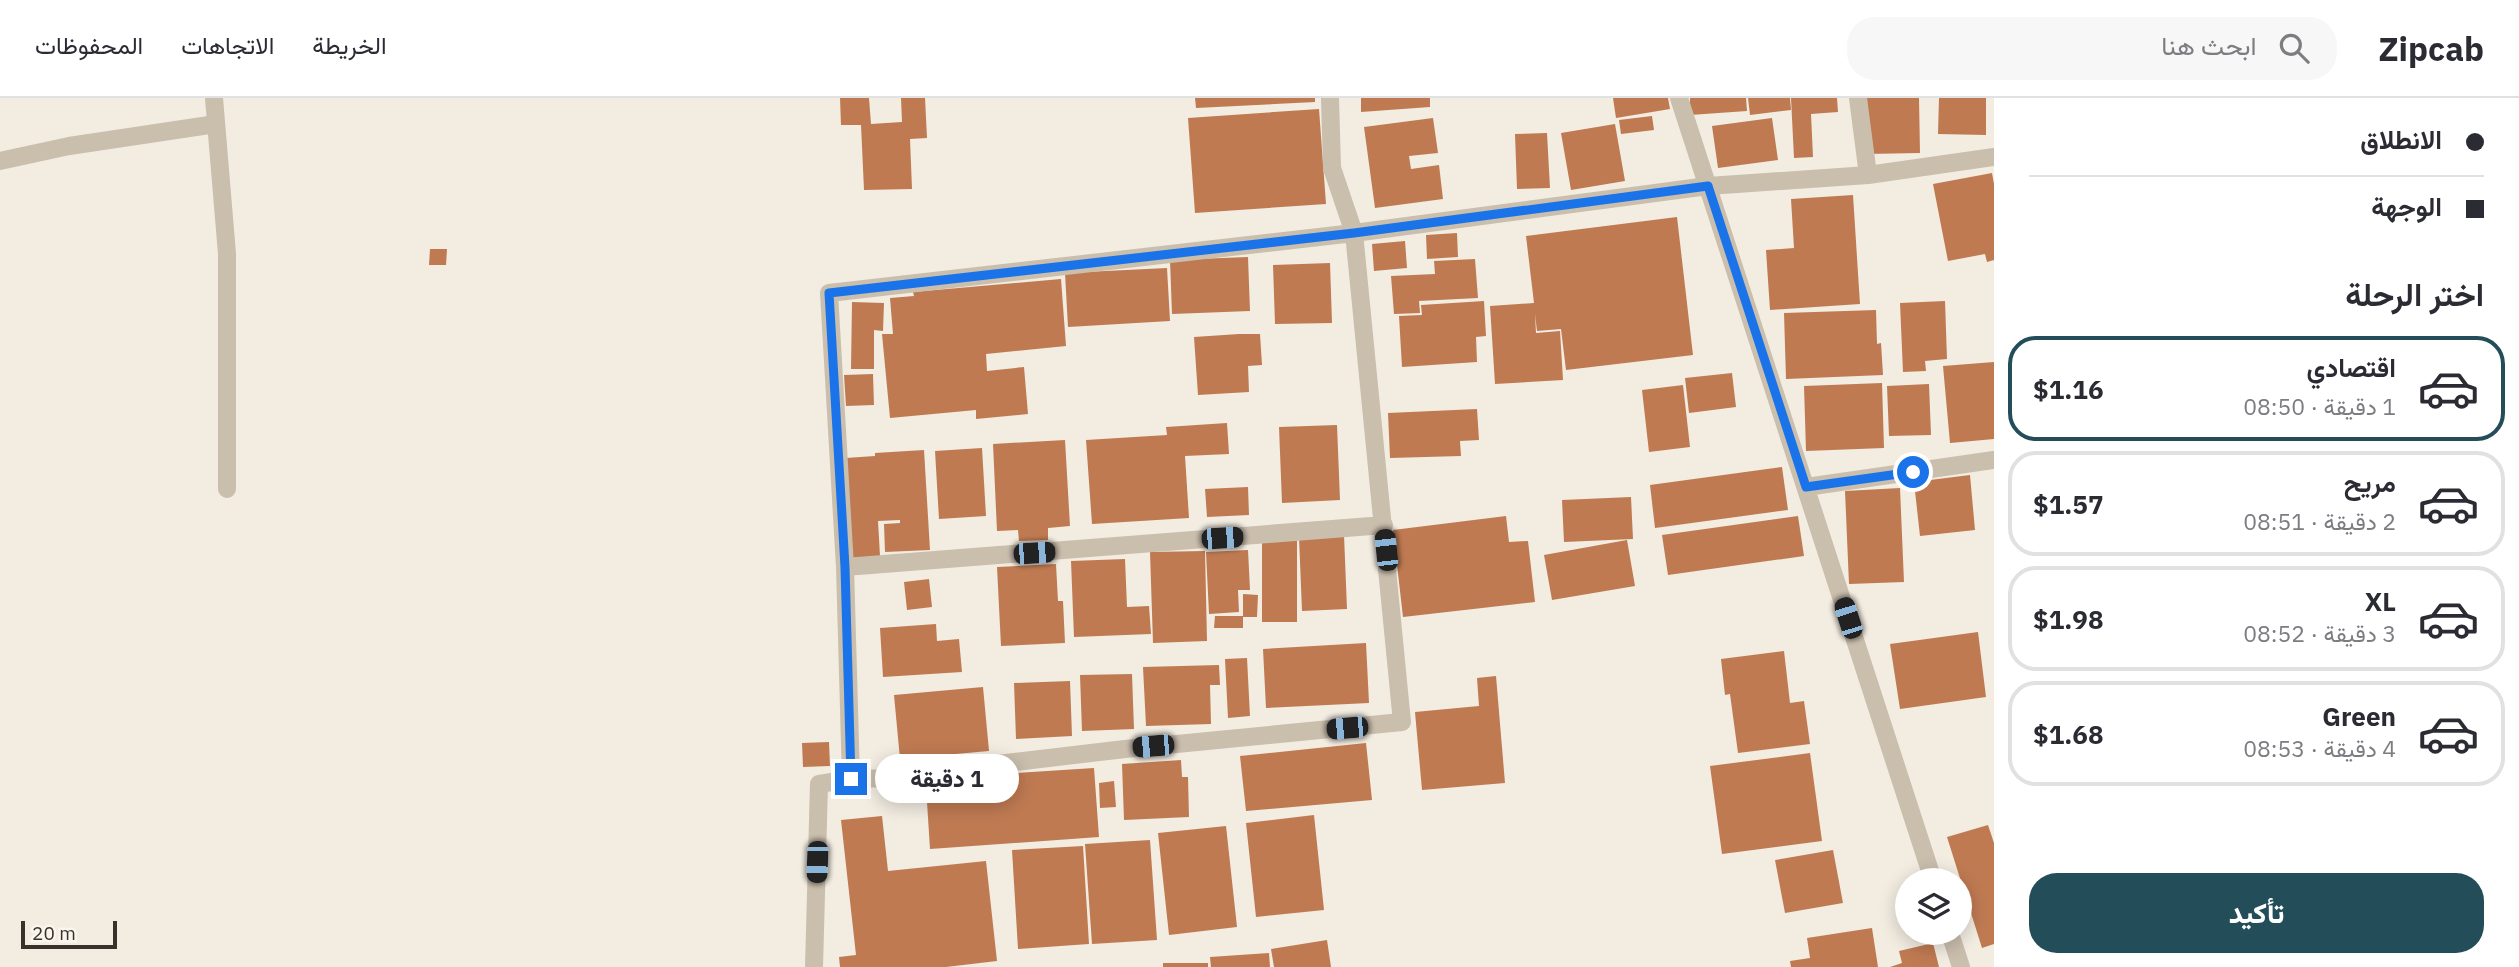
<!DOCTYPE html>
<html lang="ar">
<head>
<meta charset="utf-8">
<style>
	body { margin:0; font-family:"IBM Plex Sans",Vazirmatn,sans-serif; background:#f7f7f7; color:#2b2b33; direction:rtl; height:100vh; display:flex; flex-direction:column; font-size:26px; white-space:nowrap }
	* { box-sizing:border-box; margin:0 }
	p { font-size:23px; color:#7c7c81 }
	.icon { flex:none; width:38px; height:38px; fill:none; stroke:currentColor; stroke-width:2; stroke-linecap:round; stroke-linejoin:round }
	.map { position:relative; flex:1; overflow:hidden; direction:ltr }
	.details { display:flex; flex-direction:column; background:#fff; width:525px }
	.details>* { flex:none }
	.hud { display:grid; align-content:center; height:154px; padding:0 35px; background:#fff }
	.tools { position:absolute; left:1895px; top:770px; display:grid; gap:14px }
	.tools a { display:grid; place-items:center; width:77px; height:77px; border-radius:50%; background:#fff; box-shadow:0 4px 18px #0003; font-size:35px }
	.scale { position:absolute; left:21px; bottom:18px; width:96px; box-sizing:border-box; padding-left:7px; border:4px solid #39312b; border-top:0; font-size:19px; line-height:24px; white-space:nowrap; color:#39312b; -webkit-text-stroke:5px #faf6ed; paint-order:stroke }
	.end { position:absolute; width:32px; height:32px; margin:-16px; border:9px solid #1a73e8; background:#fff; box-shadow:0 0 0 4px #fff }
	.from { border-radius:50% }
	.bubble { position:absolute; height:49px; border-radius:24px; background:#fff; box-shadow:0 4px 18px #0003; font-size:23px; font-weight:800; line-height:49px; text-align:center; direction:rtl }
	.car { position:absolute; width:21px; height:42px; margin:-21px -10px; border-radius:9px; box-shadow:0 0 5px 2px #0007; background:linear-gradient(#222 24%,#8ab4d8 0 40%,#222 0 76%,#8ab4d8 0 86%,#222 0) }
	.hud b { display:flex; align-items:center; gap:24px; height:66px; font-size:26px }
	.hud b+b { border-top:2px solid #e1e1e2 }
	.hud i { width:18px; height:18px; background:#2b2b33 }
	ul { padding:0; list-style:none }
	li { display:flex; align-items:center; gap:21px; height:105px; margin:0 14px 10px; padding:0 21px; border:4px solid #e1e1e2; border-radius:28px }
	li div { flex:1 }
	li b { display:block; font-size:26px }
	li em { font-style:normal; font-weight:800 }
	li.selected { border-color:#234e59 }
	li>.icon { width:63px; height:63px; stroke-width:1.5 }
	h2 { padding:0 35px; font-size:32px; line-height:84px }
	.cta { display:flex; gap:14px; margin-top:auto; padding:14px 35px }
	.cta a { flex:1; height:80px; border-radius:28px; background:#234e59; color:#fff; font-size:28px; font-weight:800; line-height:80px; text-align:center }
	header { display:flex; align-items:center; gap:42px; box-sizing:border-box; height:98px; padding:0 35px; background:#fff; border-bottom:2px solid #e1e1e2 }
	header strong { font-size:33px }
	nav { display:flex; gap:38px; margin-inline-start:auto; font-size:24px }
	.search { width:490px; height:63px; background:#f7f7f7; display:flex; align-items:center; gap:18px; box-sizing:border-box; padding:0 24px; border-radius:28px; color:#7c7c81; font-size:26px }
	main { display:flex; flex:1; min-height:0 }
	.map>svg:first-child { display:block }
	.building { fill:#bf7a52 }
	.lines { fill:none; stroke-linecap:round; stroke-linejoin:round }
	.minor { stroke:#cabead; stroke-width:18 }
	.route { stroke:#1a73e8; stroke-width:9 }
</style>
</head>
<body>
<header>
<strong>Zipcab</strong>
<div class="search"><svg class="icon" aria-label="search" viewBox="0 0 24 24"><circle cx="10" cy="10" r="6"/><path d="M15 15l6 6"/></svg>ابحث هنا</div>
<nav><a>الخريطة</a><a>الاتجاهات</a><a>المحفوظات</a></nav>
</header>
<main>
<section class="details">
<div class="hud">
<b><i class="from"></i>الانطلاق</b>
<b><i></i>الوجهة</b>
</div>
<h2>اختر الرحلة</h2>
<ul>
<li class="selected"><svg class="icon" aria-label="car" viewBox="0 0 24 24"><path d="M5 17H2v-5l4-1 3-4h7l3 4 3 1v5h-3M9 17h6M6 11h13"/><circle cx="7" cy="17" r="2"/><circle cx="17" cy="17" r="2"/></svg><div><b>اقتصادي</b><p>1 دقيقة · 08:50</p></div><em>$1.16</em></li>
<li><svg class="icon" aria-label="car" viewBox="0 0 24 24"><path d="M5 17H2v-5l4-1 3-4h7l3 4 3 1v5h-3M9 17h6M6 11h13"/><circle cx="7" cy="17" r="2"/><circle cx="17" cy="17" r="2"/></svg><div><b>مريح</b><p>2 دقيقة · 08:51</p></div><em>$1.57</em></li>
<li><svg class="icon" aria-label="car" viewBox="0 0 24 24"><path d="M5 17H2v-5l4-1 3-4h7l3 4 3 1v5h-3M9 17h6M6 11h13"/><circle cx="7" cy="17" r="2"/><circle cx="17" cy="17" r="2"/></svg><div><b>XL</b><p>3 دقيقة · 08:52</p></div><em>$1.98</em></li>
<li><svg class="icon" aria-label="car" viewBox="0 0 24 24"><path d="M5 17H2v-5l4-1 3-4h7l3 4 3 1v5h-3M9 17h6M6 11h13"/><circle cx="7" cy="17" r="2"/><circle cx="17" cy="17" r="2"/></svg><div><b>Green</b><p>4 دقيقة · 08:53</p></div><em>$1.68</em></li>
</ul>
<div class="cta"><a>تأكيد</a></div>
</section>
<div class="map">
<svg width="1994" height="869" viewBox="0 0 1994 869">
	<rect width="100%" height="100%" fill="#f2ece1"/>
	<path class="building" d="M840 0H869L871 26 902 24 901 0H925L927 40 910 41 912 91 864 92 861 27H841Z
		M1195 0H1315V4L1196 10Z
		M1361 0H1430V9L1361 14Z
		M1613 0H1668L1670 11 1616 20Z
		M1690 0H1746L1747 13 1690 17Z
		M1748 0H1790L1791 12 1750 17Z
		M1791 0H1837L1838 14 1811 16 1813 59 1794 60Z
		M1865 0H1919L1920 55 1866 56Z
		M1939 0H1986V37L1938 36Z
		M1319 11 1326 106 1195 115 1188 20Z
		M1652 18 1654 32 1621 36 1619 22Z
		M1433 20 1438 55 1409 58 1411 71 1439 67 1443 101 1375 110 1364 29Z
		M1772 20 1778 62 1718 70 1712 28Z
		M1615 26 1625 83 1571 92 1561 35Z
		M1547 35 1550 90 1517 91 1515 36Z
		M1992 75 1994 86V162L1987 164 1985 156 1948 163 1933 86Z
		M1853 97 1860 206 1770 212 1766 152 1794 150 1791 101Z
		M1677 119 1693 257 1566 272 1561 231 1537 233 1535 216 1536 235 1560 233 1563 282 1495 286 1490 208 1534 205 1526 138Z
		M1457 135 1458 159 1427 161 1426 137Z
		M1405 143 1407 170 1374 173 1372 146Z
		M430 151H447L446 167H429Z
		M1248 159 1250 213 1172 216 1170 162Z
		M1475 161 1478 200 1419 203 1420 215 1394 216 1391 178 1435 176 1434 163Z
		M1330 165 1332 225 1275 226 1273 167Z
		M1167 170 1170 223 1068 229 1065 175Z
		M1061 181 1066 248 986 256 987 273 1024 269 1028 316 976 321V312L890 320 882 236H893L890 200 914 198 913 194Z
		M1484 203 1486 238 1476 239 1477 264 1402 269 1399 218 1422 217 1421 207Z
		M1945 203 1947 261 1925 263 1926 273 1903 274 1900 205Z
		M852 204 884 205 883 233 874 232V271H851Z
		M1876 212 1877 246 1881 245 1883 277 1786 281 1784 215Z
		M1239 236H1260L1262 267 1248 268 1249 294 1198 297 1194 239Z
		M1994 264V341L1950 345 1943 268Z
		M1732 275 1736 309 1689 315 1685 280Z
		M873 276 874 307 846 308 844 277Z
		M1882 285 1884 350 1806 353 1804 288Z
		M1929 286 1931 337 1889 338 1887 288Z
		M1683 287 1690 349 1649 354 1642 292Z
		M1477 311 1479 342 1460 343 1461 358 1390 360 1388 315Z
		M1227 325 1229 356 1185 358 1189 420 1092 426 1086 342 1167 337 1166 329Z
		M1337 327 1340 402 1282 405 1279 329Z
		M1065 342 1070 428 1048 430V442L1019 443 1018 432 997 433 993 346Z
		M982 350 986 418 939 421 935 353Z
		M924 352 930 452 885 454 884 426 900 425V422L878 423 880 458 853 460 846 360 875 358V355Z
		M1782 369 1788 412 1655 430 1650 387Z
		M1970 377 1975 432 1920 438 1914 384Z
		M1248 389 1249 417 1207 419 1205 391Z
		M1900 390 1904 484 1849 486 1845 393Z
		M1631 399 1633 441 1564 444 1562 402Z
		M1506 418 1509 444 1528 443 1535 504 1403 519 1393 432Z
		M1798 418 1804 458 1668 477 1662 437Z
		M1344 437 1347 511 1302 513 1299 439Z
		M1627 442 1635 488 1552 502 1544 457Z
		M1262 443H1297V524H1262Z
		M1248 452 1250 492H1238L1239 514 1209 516 1206 454Z
		M1205 453 1207 543 1153 545 1150 454Z
		M1125 461 1127 509 1149 508 1151 536 1074 539 1071 463Z
		M1056 466 1058 503H1063L1065 545 1001 548 997 469Z
		M929 481 932 509 907 512 904 484Z
		M1243 496 1258 497 1257 519H1243V530H1214L1215 518H1243Z
		M936 526 937 543 959 541 962 574 883 579 880 530Z
		M1978 534 1986 599 1900 611 1890 546Z
		M1366 545 1369 605 1266 610 1263 551Z
		M1784 553 1790 605 1804 603 1810 646 1738 655 1730 596 1725 597 1721 561Z
		M1247 560 1250 618 1228 620 1225 561Z
		M1219 567 1220 587H1210L1211 626 1146 628 1143 569Z
		M1132 576 1134 631 1082 633 1080 577Z
		M1496 578 1505 685 1422 692 1415 614 1479 608 1477 580Z
		M1070 583 1072 638 1016 641 1014 585Z
		M983 589 989 653 900 661 894 597Z
		M829 644 830 668 803 669 802 645Z
		M1366 645 1372 702 1246 713 1240 658Z
		M1810 655 1822 743 1722 756 1710 668Z
		M1181 662 1182 679H1188L1189 719 1124 722 1122 666Z
		M1094 670 1099 739 930 751 927 704 1002 699 1000 676Z
		M1114 683 1116 709 1100 710 1099 685Z
		M1314 717 1324 812 1256 819 1246 725Z
		M882 718 888 773 986 763 997 863 946 869H840L839 859 856 857 841 722Z
		M1988 727 1994 745V846L1982 850 1947 739Z
		M1226 728 1237 829 1169 837 1158 735Z
		M1150 742 1157 842 1092 846 1085 746Z
		M1083 748 1089 846 1018 851 1012 752Z
		M1833 752 1843 805 1785 815 1775 762Z
		M1872 830 1878 869H1791L1790 863 1810 860 1807 840Z
		M1327 842 1331 869H1274L1271 851Z
		M1933 845 1939 869H1890L1902 865 1899 853Z
		M1269 855 1270 869H1211L1210 859Z
		M1163 865H1208V869H1163Z"/>
	<g class="lines">
		<path class="minor" d="M214 0 227 156V391
			M1679 0 1933 782
			M1858 0 1868 77
			M0 63 69 48 216 26
			M1806 389 1994 362
			M845 469 1384 427
			M851 681 976 678 989 667 1125 651 1402 624 1354 135 1708 88 1868 77 1994 59
			M1950 835 1961 869
			M814 869 819 686 851 681 845 469 829 195 1354 135 1332 70 1330 0"/>
	</g>
	<g class="lines">
		<path class="route" d="M851 681 845 469 829 195 1354 135 1708 88 1806 389 1913 374"/>
	</g>
</svg>
<div class="tools">
<a><svg class="icon" aria-label="layers" viewBox="0 0 24 24"><path d="M12 4l9 5-9 5-9-5zM3 14l9 5 9-5"/></svg></a>
</div>
<div class="scale">20 m</div>
<i class="end from" style="left:1913px;top:374px"></i>
<i class="end" style="left:851px;top:681px"></i>
<div class="bubble" style="left:875px;top:656px;width:144px">1 دقيقة</div>
<i class="car" style="left:1222px;top:440px;rotate:86deg"></i>
<i class="car" style="left:1386px;top:452px;rotate:354deg"></i>
<i class="car" style="left:1034px;top:455px;rotate:86deg"></i>
<i class="car" style="left:1848px;top:520px;rotate:342deg"></i>
<i class="car" style="left:1347px;top:630px;rotate:265deg"></i>
<i class="car" style="left:1153px;top:648px;rotate:265deg"></i>
<i class="car" style="left:817px;top:764px;rotate:182deg"></i>
</div>
</main>
</body>
</html>
